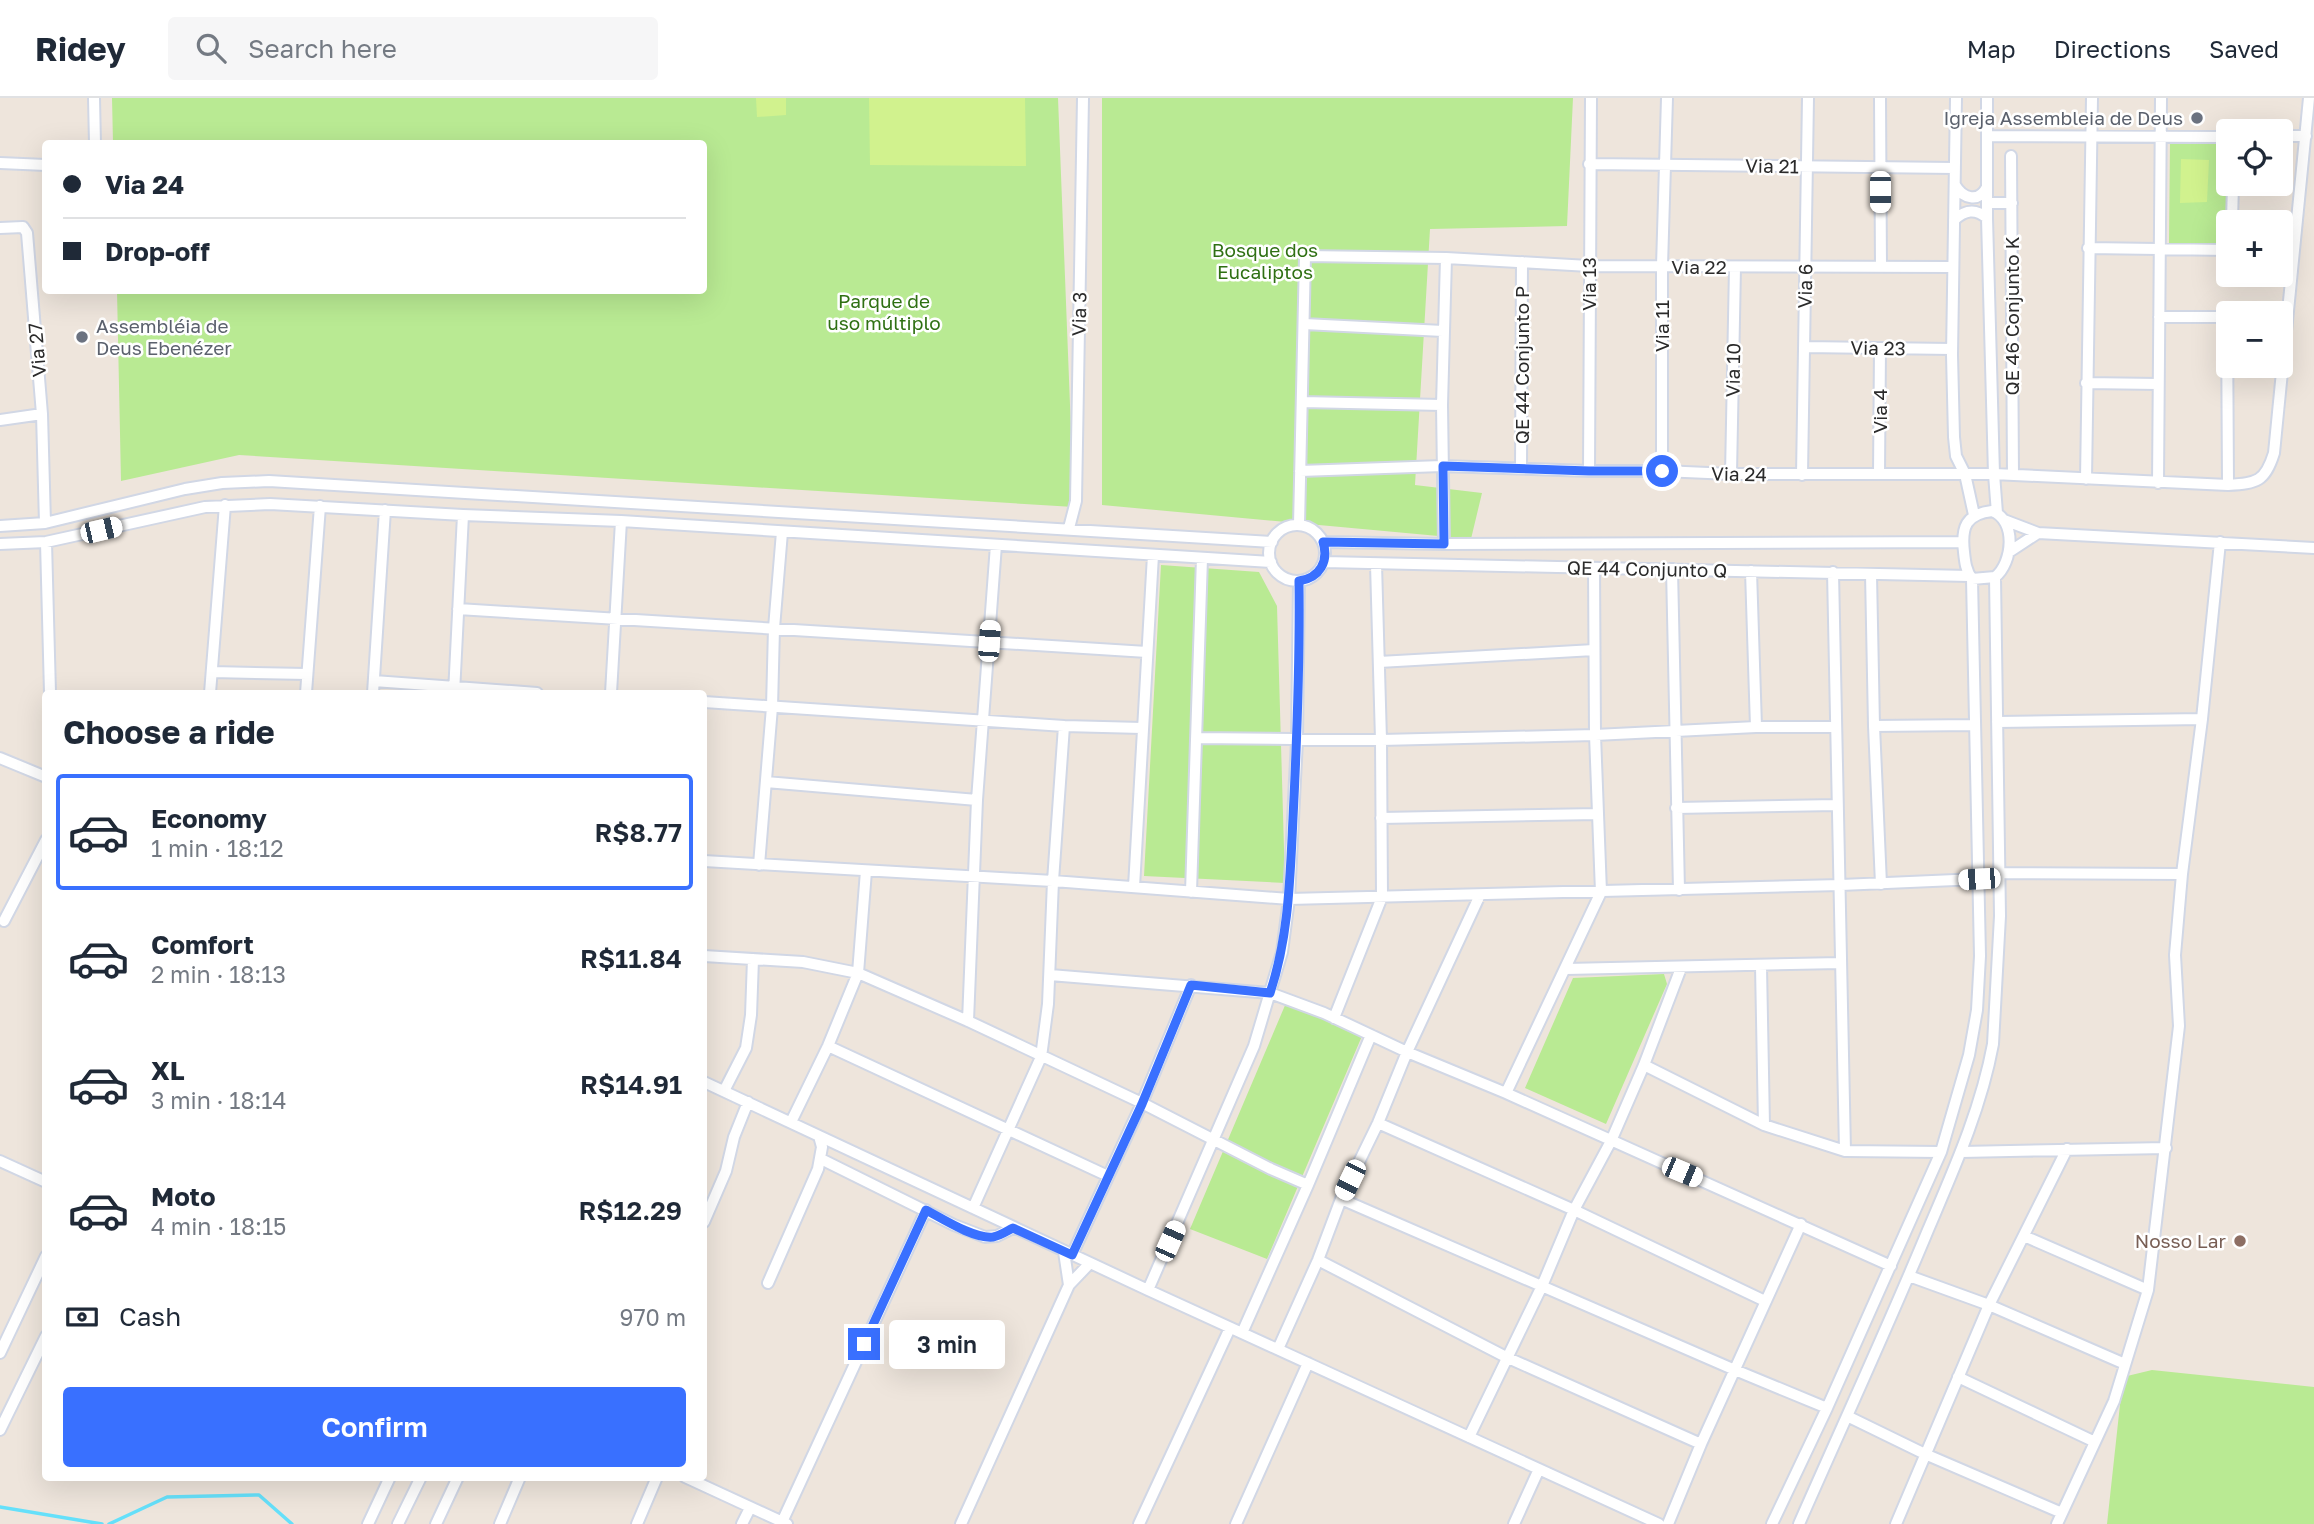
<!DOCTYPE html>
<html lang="en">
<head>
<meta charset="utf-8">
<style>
	body { margin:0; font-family:"Golos Text",sans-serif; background:#f6f6f7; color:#1f2937; height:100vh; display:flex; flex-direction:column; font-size:26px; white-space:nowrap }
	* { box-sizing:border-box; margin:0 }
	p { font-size:23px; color:#747a83 }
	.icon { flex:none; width:38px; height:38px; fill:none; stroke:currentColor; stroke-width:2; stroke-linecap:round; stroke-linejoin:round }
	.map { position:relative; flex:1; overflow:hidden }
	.sheet { position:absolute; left:42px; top:592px; width:665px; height:791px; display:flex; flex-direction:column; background:#fff; border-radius:7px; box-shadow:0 7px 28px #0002 }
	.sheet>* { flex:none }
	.guide { position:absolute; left:42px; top:42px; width:665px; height:154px; border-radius:7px; box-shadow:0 7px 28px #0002; display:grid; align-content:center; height:154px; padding:0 21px; background:#fff }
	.tools { position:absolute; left:2216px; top:21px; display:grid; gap:14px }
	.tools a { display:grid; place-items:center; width:77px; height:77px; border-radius:7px; background:#fff; box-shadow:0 7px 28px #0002; font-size:35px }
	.end { position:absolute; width:32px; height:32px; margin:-16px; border:9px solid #3970ff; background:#fff; box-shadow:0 0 0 4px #fff }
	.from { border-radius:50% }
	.bubble { position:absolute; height:49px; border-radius:7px; background:#fff; box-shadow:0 7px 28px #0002; font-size:23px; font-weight:600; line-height:49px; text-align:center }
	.car { position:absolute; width:21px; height:42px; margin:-21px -10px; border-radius:9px; box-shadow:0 0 5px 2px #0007; background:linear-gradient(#fff 24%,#345 0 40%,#fff 0 76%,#345 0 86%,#fff 0) }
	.guide b { display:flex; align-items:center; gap:24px; height:66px; font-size:26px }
	.guide b+b { border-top:2px solid #e0e1e3 }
	.guide i { width:18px; height:18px; background:#1f2937 }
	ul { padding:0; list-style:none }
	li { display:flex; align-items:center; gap:21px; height:116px; margin:0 14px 10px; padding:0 7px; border:4px solid transparent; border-radius:7px }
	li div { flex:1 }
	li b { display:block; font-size:26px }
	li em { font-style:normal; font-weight:600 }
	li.current { border-color:#3970ff }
	li>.icon { width:63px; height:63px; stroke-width:1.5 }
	h2 { padding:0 21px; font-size:32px; line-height:84px }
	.pay { display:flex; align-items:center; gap:18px; height:77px; padding:0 21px; font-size:26px }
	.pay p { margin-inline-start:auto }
	.cta { display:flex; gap:14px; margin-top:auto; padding:14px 21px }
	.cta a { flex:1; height:80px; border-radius:7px; background:#3970ff; color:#fff; font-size:28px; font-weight:600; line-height:80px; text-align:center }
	header { display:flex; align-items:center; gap:42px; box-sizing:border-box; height:98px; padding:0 35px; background:#fff; border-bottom:2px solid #e0e1e3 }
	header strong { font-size:33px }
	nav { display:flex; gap:38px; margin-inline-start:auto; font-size:24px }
	.search { width:490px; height:63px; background:#f6f6f7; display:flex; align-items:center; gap:18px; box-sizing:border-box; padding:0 24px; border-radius:7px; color:#747a83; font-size:26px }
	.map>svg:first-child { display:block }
	.green { fill:#b9ea93 }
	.pitch { fill:#d1f28e }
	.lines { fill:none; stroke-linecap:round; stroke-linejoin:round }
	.stream { stroke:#65e0fa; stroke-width:3.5 }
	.minor-casing { stroke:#d1d7e5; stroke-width:14 }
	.minor { stroke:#fff; stroke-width:10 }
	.route { stroke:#3970ff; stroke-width:9 }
	.worship-dot { fill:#6b7280; stroke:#fff; stroke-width:2.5 }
	.education-dot { fill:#8d6e63; stroke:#fff; stroke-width:2.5 }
	.labels { text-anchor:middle; stroke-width:5; stroke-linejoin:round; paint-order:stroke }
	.worship-label { font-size:19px; fill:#5b616d; stroke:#fff; text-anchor:end }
	.street-label { font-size:19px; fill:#2b2b2b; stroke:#fff }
	.park-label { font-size:19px; fill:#2f7013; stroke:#fff }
	.education-label { font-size:19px; fill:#785e54; stroke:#fff; text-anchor:end }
</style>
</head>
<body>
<header>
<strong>Ridey</strong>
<div class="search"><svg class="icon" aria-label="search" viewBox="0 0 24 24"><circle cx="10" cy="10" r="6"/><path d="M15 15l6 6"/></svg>Search here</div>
<nav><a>Map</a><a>Directions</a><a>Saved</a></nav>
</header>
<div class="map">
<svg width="2314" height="1426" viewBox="0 0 2314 1426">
	<rect width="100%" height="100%" fill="#eee5dc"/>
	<path class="green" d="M112 0H1058L1074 409 239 357 121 383 117 193 704 192V46L113 45Z
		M1102 0H1573L1567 128 1430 131 1415 387 1482 395 1471 441 1102 407Z
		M2170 44H2228V147L2169 145Z
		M1161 467 1259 474 1277 508 1285 785 1144 778Z
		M1664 876 1667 886 1606 1026 1525 990 1573 880Z
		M1286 905 1362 938 1267 1161 1190 1131Z
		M2152 1272 2314 1289V1426H2107L2123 1279Z"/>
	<path class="pitch" d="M756 0H786V17L757 19Z
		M869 0H1025L1026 68 870 67Z
		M2181 61 2209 62 2207 104 2180 105Z"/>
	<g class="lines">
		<path class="stream" d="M0 1409 102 1426
			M109 1426 167 1399 259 1397 292 1426"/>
		<g class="minor-casing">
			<path id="minor" d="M94 0 95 46
				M1880 0 1881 169
				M1956 0 1952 257 1954 339 1956 358 1965 376 1974 417
				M1987 0V120L1994 376 1997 415
				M1987 38 2228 39
				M2280 38H2306
				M2011 58 2013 377
				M0 65 46 67
				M1589 66 1955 70
				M1955 87C1963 101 1979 105 1987 89
				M1987 105H2012
				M1954 122C1965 112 1975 110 1987 120
				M2232 124 2233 86
				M0 130 23 129 27 135 42 316 45 425
				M2088 150 2228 152
				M2159 219H2228
				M2227 219 2228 387
				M1304 226 1443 233
				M1804 249 1952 251
				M2086 285 2158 286
				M1302 304 1442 307
				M0 322 42 316
				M1521 370 1522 164
				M1300 373 1442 368 1589 373H1662L1731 376H1994L2228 387C2257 385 2265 384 2274 355L2309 0
				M1589 373 1591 0
				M1662 373V168L1667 0
				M1731 376 1735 169
				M1879 376 1880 250
				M1802 377 1808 0
				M2086 381 2092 0
				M2158 385 2161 0
				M1992 413C2017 422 2013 465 1995 479L1972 481C1966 473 1965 464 1964 454 1961 429 1966 416 1992 413Z
				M2004 422 2038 435 2314 450
				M1269 455a28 28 0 1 1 56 0a28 28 0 1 1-56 0Z
				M1299 427 1305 158 1446 160 1589 168 1953 169
				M0 428 45 425 185 391 222 385 269 383 1272 444
				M1069 430 1076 403 1083 0
				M46 444 50 595
				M1323 444 1444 446 1963 444
				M0 446 46 444 205 409 270 406 463 417 621 423 1271 464
				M1444 446 1442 307 1446 160
				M2009 454 2038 435
				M1324 464 1969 478
				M1672 471 1679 792
				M1751 473 1756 629
				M1833 474 1845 1053
				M1871 476 1874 628 1881 786
				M458 511 1147 554
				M1379 564 1594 552
				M212 574 307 576
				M374 583 537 595
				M210 595 225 407
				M306 595 320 408
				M373 595 385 412
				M454 595 463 417
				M611 595 621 423
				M704 604 1064 628 1142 630
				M1997 624 2202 621
				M1874 628 1974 627
				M1196 640 1381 642 1595 637 1756 629H1836
				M0 660 46 679
				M766 684 977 702
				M1676 710 1837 707
				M1381 720 1598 716
				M704 763 1053 783 1289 801 1841 787 1978 781
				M759 767 772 609 774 530 782 434
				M2000 775 2182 776
				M1134 789 1153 457
				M1191 794 1202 460
				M4 823 46 742
				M704 858 803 864 858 875 968 923 1142 1005 1271 1071 1308 1087
				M1761 868 1764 1027
				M1566 871 1840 865
				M1050 877 1270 895 1324 915 1407 954 1506 995 1891 1168
				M1334 920 1382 799 1381 642 1376 466
				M968 923 977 702 996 447
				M828 948 1108 1078
				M1644 967 1764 1027 1845 1053 1941 1054
				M704 984 1148 1192 1659 1426
				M724 993 746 950 751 917 753 861
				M1506 995 1601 794 1595 637 1594 470
				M791 1024 828 948 858 875 866 773
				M1378 1025 1574 1112 1765 1203
				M1961 1054 2166 1050
				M821 1061 954 1127 985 1139 997 1138 1013 1130
				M0 1063 46 1084
				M1341 1101 1735 1272 1827 1310
				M973 1110 1041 959 1048 906 1053 783 1064 628
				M704 1124 726 1073 734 1039 748 1004
				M2024 1138 2148 1192
				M1064 1154 1069 1187
				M1072 1157 1142 1005 1191 887
				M1318 1162 1506 1259 1701 1346
				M1909 1178 1989 1207 2125 1266
				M768 1185 818 1071 822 1049 819 1038
				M1148 1192 1254 948 1282 854 1289 801 1297 642 1299 483
				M1242 1235 1308 1087 1371 937
				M1278 1251 1318 1162 1341 1101 1378 1025 1407 954 1480 797
				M0 1255 46 1158
				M1958 1279 2095 1344
				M1847 1318 1925 1356 2062 1415
				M0 1332 46 1238
				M1469 1339 1542 1188 1574 1112 1611 1043 1644 967 1681 870
				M685 1379 787 1426
				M782 1424 926 1112
				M368 1426 390 1379
				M398 1426 421 1379
				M436 1426 458 1379
				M500 1426 520 1379
				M637 1426 657 1379
				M742 1426 750 1410
				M961 1426 1069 1187 1090 1165
				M1139 1426 1230 1230
				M1236 1426 1308 1265
				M1514 1426 1539 1371
				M1668 1426 1701 1346 1801 1126
				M1772 1426 1827 1310 1941 1054 1969 957 1977 912 1980 858 1972 481
				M1799 1426C1842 1328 1887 1231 1928 1132 1954 1071 1981 1011 1993 946L2000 818 1995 479
				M1896 1426 1989 1207 2067 1051
				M2057 1426 2114 1303 2148 1192 2179 928 2175 857 2182 776 2202 621 2220 444"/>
		</g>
		<use href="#minor" class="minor"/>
	</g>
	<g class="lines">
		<path class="route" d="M864 1246 926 1112C943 1121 974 1141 993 1139 1000 1138 1007 1133 1013 1130L1072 1157 1142 1006 1191 887 1270 895C1289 838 1290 779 1293 720 1297 641 1300 562 1299 483 1320 480 1329 463 1323 444L1444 446 1443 368 1589 373H1662"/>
	</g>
	<g class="worship-dot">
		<circle cx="2197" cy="20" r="7"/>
		<circle cx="82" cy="239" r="7"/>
	</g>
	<circle class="education-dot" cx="2240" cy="1143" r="7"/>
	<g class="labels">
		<g class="worship-label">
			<text x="2183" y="27">Igreja Assembleia de Deus</text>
			<text x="96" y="235" text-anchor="start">Assembléia de<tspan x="96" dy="22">Deus Ebenézer</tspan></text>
		</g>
		<g class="street-label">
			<text transform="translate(1772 68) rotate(1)" y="7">Via 21</text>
			<text x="1699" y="176">Via 22</text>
			<text transform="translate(1589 186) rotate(-90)" y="7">Via 13</text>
			<text transform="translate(1805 188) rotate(-89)" y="7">Via 6</text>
			<text transform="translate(1079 216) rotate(-89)" y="7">Via 3</text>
			<text transform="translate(2012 218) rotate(-90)" y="7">QE 46 Conjunto K</text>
			<text transform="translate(1662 228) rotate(-90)" y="7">Via 11</text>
			<text transform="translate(1878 250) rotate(1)" y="7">Via 23</text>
			<text transform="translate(37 252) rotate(-95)" y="7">Via 27</text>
			<text transform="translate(1522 267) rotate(-90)" y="7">QE 44 Conjunto P</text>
			<text transform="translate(1733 272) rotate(-89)" y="7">Via 10</text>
			<text transform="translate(1880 313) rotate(-90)" y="7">Via 4</text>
			<text transform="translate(1739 376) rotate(1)" y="7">Via 24</text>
			<text transform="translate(1647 471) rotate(1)" y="7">QE 44 Conjunto Q</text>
		</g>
		<g class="park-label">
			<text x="1265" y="159">Bosque dos<tspan x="1265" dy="22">Eucaliptos</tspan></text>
			<text x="884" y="210">Parque de<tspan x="884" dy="22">uso múltiplo</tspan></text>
		</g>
		<g class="education-label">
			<text x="2226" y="1150">Nosso Lar</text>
		</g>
	</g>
</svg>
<div class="tools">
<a><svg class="icon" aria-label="locate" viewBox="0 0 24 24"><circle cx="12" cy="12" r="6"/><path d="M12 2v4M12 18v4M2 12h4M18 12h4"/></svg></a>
<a>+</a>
<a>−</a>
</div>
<i class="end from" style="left:1662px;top:373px"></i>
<i class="end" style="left:864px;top:1246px"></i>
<div class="bubble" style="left:889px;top:1222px;width:116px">3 min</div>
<i class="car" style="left:1880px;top:94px;rotate:180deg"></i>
<i class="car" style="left:101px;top:432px;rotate:77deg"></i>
<i class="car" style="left:989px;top:543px;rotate:4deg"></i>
<i class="car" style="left:1979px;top:781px;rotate:267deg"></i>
<i class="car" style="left:1682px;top:1074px;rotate:113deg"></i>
<i class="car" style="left:1350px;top:1082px;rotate:206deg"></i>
<i class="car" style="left:1170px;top:1143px;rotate:24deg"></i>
<div class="guide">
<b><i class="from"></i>Via 24</b>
<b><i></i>Drop-off</b>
</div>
<section class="sheet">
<h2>Choose a ride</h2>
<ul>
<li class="current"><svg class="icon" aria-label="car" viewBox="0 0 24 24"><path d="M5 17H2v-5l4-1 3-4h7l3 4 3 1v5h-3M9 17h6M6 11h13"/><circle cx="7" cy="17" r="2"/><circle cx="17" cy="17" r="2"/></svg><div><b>Economy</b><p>1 min · 18:12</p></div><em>R$8.77</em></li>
<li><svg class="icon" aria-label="car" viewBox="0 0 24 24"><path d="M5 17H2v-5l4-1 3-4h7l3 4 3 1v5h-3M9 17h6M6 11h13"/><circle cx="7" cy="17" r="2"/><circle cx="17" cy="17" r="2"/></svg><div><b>Comfort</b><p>2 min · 18:13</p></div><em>R$11.84</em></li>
<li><svg class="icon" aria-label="car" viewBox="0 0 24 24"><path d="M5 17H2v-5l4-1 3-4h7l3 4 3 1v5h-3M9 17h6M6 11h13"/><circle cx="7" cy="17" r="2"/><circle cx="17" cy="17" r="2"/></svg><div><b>XL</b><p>3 min · 18:14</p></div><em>R$14.91</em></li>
<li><svg class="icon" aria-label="car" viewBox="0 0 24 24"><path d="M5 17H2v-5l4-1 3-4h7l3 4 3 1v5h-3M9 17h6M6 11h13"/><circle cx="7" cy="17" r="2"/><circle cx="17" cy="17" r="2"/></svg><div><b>Moto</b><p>4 min · 18:15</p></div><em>R$12.29</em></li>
</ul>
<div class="pay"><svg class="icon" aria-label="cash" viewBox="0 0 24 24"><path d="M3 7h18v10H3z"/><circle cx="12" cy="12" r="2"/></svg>Cash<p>970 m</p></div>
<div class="cta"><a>Confirm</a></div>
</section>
</div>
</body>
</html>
